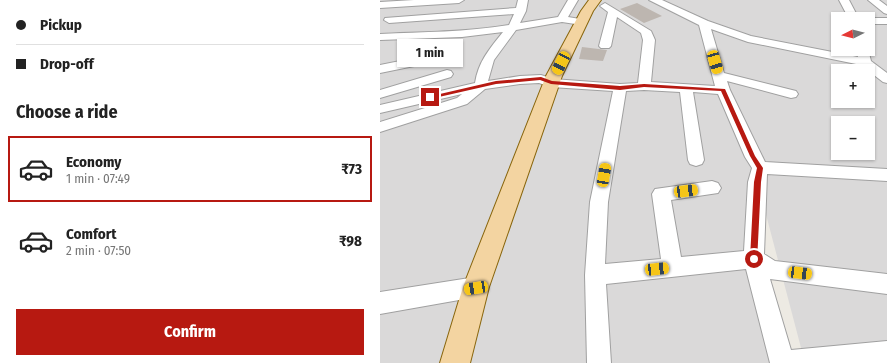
<!DOCTYPE html>
<html lang="en">
<head>
<meta charset="utf-8">
<style>
	body { margin:0; font-family:"Fira Sans Condensed",sans-serif; background:#f6f6f6; color:#222; height:100vh; display:flex; flex-direction:column; font-size:15px; white-space:nowrap }
	* { box-sizing:border-box; margin:0 }
	p { font-size:13px; color:#767676 }
	.icon { flex:none; width:22px; height:22px; fill:none; stroke:currentColor; stroke-width:2; stroke-linecap:round; stroke-linejoin:round }
	.map { position:relative; flex:1; overflow:hidden }
	.drawer { display:flex; flex-direction:column; background:#fff; width:380px }
	.drawer>* { flex:none }
	.hud { display:grid; align-content:center; height:88px; padding:0 16px; background:#fff }
	.needle { width:26px; rotate:264deg }
	.tools { position:absolute; left:451px; top:12px; display:grid; gap:8px }
	.tools a { display:grid; place-items:center; width:44px; height:44px; border-radius:0px; background:#fff; box-shadow:0 1px 3px #0004; font-size:20px }
	.end { position:absolute; width:18px; height:18px; margin:-9px; border:5px solid #b71911; background:#fff; box-shadow:0 0 0 2px #fff }
	.from { border-radius:50% }
	.bubble { position:absolute; height:28px; border-radius:0px; background:#fff; box-shadow:0 1px 3px #0004; font-size:13px; font-weight:700; line-height:28px; text-align:center }
	.car { position:absolute; width:12px; height:24px; margin:-12px -6px; border-radius:5px; box-shadow:0 0 3px 1px #0007; background:linear-gradient(#f5c518 24%,#345 0 40%,#f5c518 0 76%,#345 0 86%,#f5c518 0) }
	.hud b { display:flex; align-items:center; gap:14px; height:38px; font-size:15px }
	.hud b+b { border-top:1px solid #e0e0e0 }
	.hud i { width:10px; height:10px; background:#222 }
	ul { padding:0; list-style:none }
	li { display:flex; align-items:center; gap:12px; height:66px; margin:0 8px 6px; padding:0 8px; border:2px solid transparent; border-radius:0px }
	li div { flex:1 }
	li b { display:block; font-size:15px }
	li em { font-style:normal; font-weight:700 }
	li.selected { border-color:#b71911 }
	li>.icon { width:36px; height:36px; stroke-width:1.5 }
	h2 { padding:0 16px; font-size:18px; line-height:48px }
	.button { display:flex; gap:8px; margin-top:auto; padding:8px 16px }
	.button a { flex:1; height:46px; border-radius:0px; background:#b71911; color:#fff; font-size:16px; font-weight:700; line-height:46px; text-align:center }
	main { display:flex; flex:1; min-height:0 }
	.map>svg:first-child { display:block }
	.residential { fill:#dad9d9; fill-rule:evenodd }
	.building { fill:#bdb6b0 }
	.lines { fill:none; stroke-linecap:round; stroke-linejoin:round }
	.minor-casing { stroke:#a0a0a0; stroke-width:2 }
	.major-casing { stroke:#88650c; stroke-width:2 }
	.minor { fill:#fff; fill-rule:evenodd }
	.major { fill:#f3d4a1; fill-rule:evenodd }
	.route { fill:#b71911 }
</style>
</head>
<body>
<main>
<section class="drawer">
<div class="hud">
<b><i class="from"></i>Pickup</b>
<b><i></i>Drop-off</b>
</div>
<h2>Choose a ride</h2>
<ul>
<li class="selected"><svg class="icon" aria-label="car" viewBox="0 0 24 24"><path d="M5 17H2v-5l4-1 3-4h7l3 4 3 1v5h-3M9 17h6M6 11h13"/><circle cx="7" cy="17" r="2"/><circle cx="17" cy="17" r="2"/></svg><div><b>Economy</b><p>1 min · 07:49</p></div><em>₹73</em></li>
<li><svg class="icon" aria-label="car" viewBox="0 0 24 24"><path d="M5 17H2v-5l4-1 3-4h7l3 4 3 1v5h-3M9 17h6M6 11h13"/><circle cx="7" cy="17" r="2"/><circle cx="17" cy="17" r="2"/></svg><div><b>Comfort</b><p>2 min · 07:50</p></div><em>₹98</em></li>
</ul>
<div class="button"><a>Confirm</a></div>
</section>
<div class="map">
<svg width="507" height="363" viewBox="0 0 507 363">
	<rect width="100%" height="100%" fill="#edeae3"/>
	<path class="residential" d="M0 0H507V363H425L378 184 375 243 407 363H0ZM458 19H488V49H458ZM458 71H488V101H458ZM458 123H488V153H458Z"/>
	<path class="building" d="M257 3 282 16 264 23 240 9Z
		M202 47 227 50 223 61 199 59Z"/>
	<g class="lines">
		<g class="minor-casing">
			<path id="minor" d="M34 0H84L79 3 0 8V2Z
				M138 0H148L146 11 140 23 178 17 188 0H198L188 17 206 20 207 22 202 25 182 22 136 30 114 60 108 81 140 76 161 75 173 79 240 84 258 83 263 40 261 33 237 17 231 46 229 48H221L219 46 228 12 220 6 225 3 271 31 275 40 271 82 335 86 319 25 269 0H282L328 21 371 36 478 57 476 49H488L491 61 507 73V83L503 82 481 65 368 42 331 29 344 73 416 91 418 94 416 97 411 98 347 81 350 90 385 162 507 169V181L387 174 384 254 395 261 507 274V294L390 279 411 350 507 341V363H390L366 269 226 284 231 363H207L205 275 210 202 233 91 171 87 159 83 140 84 105 89 87 104 0 132V122L77 98 82 94 0 113V105L95 83C98 62 110 48 123 32L82 37 0 40V34C43 32 86 32 129 25L134 14 9 23 4 20 5 18 136 8ZM264 90 300 92 308 160 310 164 316 166 322 164 324 160 313 92 338 94 365 157 372 168 368 182 364 251 301 257 291 200 338 193 341 188 338 183 332 181 275 189 272 194 281 259 225 264 228 202 246 91Z
				M459 0H469L479 19H469Z
				M488 0H499L507 6V14L504 13Z
				M488 18H507V24H488V19H484Z
				M40 57 44 58 46 61 44 64 0 73V65Z
				M67 70 71 71 73 74 71 77 0 98V90Z
				M96 277 104 280 107 287 104 294 96 297 0 314V292Z"/>
		</g>
		<g class="major-casing">
			<path id="major" d="M209 0H221L213 11 182 76 109 287 90 363H60L83 287 166 76 201 11Z"/>
		</g>
		<use href="#minor" class="minor"/>
		<use href="#major" class="major"/>
	</g>
	<path class="route" d="M161 77 172 81 240 86 264 84 345 89 375 156 383 168 381 182 377 262H371L370 259 374 182 377 168 370 156 341 91 264 87 240 90 171 84 160 80 116 84 50 99 47 97 116 81Z"/>
</svg>
<div class="tools">
<a><svg class="needle" viewBox="-14 -14 28 28"><path d="M0-13l5 13h-10z" fill="#e53935"/><path d="M0 13l5-13h-10z" fill="#767676"/></svg></a>
<a>+</a>
<a>−</a>
</div>
<i class="end from" style="left:374px;top:259px"></i>
<i class="end" style="left:50px;top:97px"></i>
<div class="bubble" style="left:17px;top:39px;width:66px">1 min</div>
<i class="car" style="left:335px;top:62px;rotate:164deg"></i>
<i class="car" style="left:181px;top:63px;rotate:207deg"></i>
<i class="car" style="left:224px;top:175px;rotate:10deg"></i>
<i class="car" style="left:306px;top:191px;rotate:83deg"></i>
<i class="car" style="left:277px;top:269px;rotate:84deg"></i>
<i class="car" style="left:420px;top:273px;rotate:97deg"></i>
<i class="car" style="left:96px;top:288px;rotate:261deg"></i>
</div>
</main>
</body>
</html>
